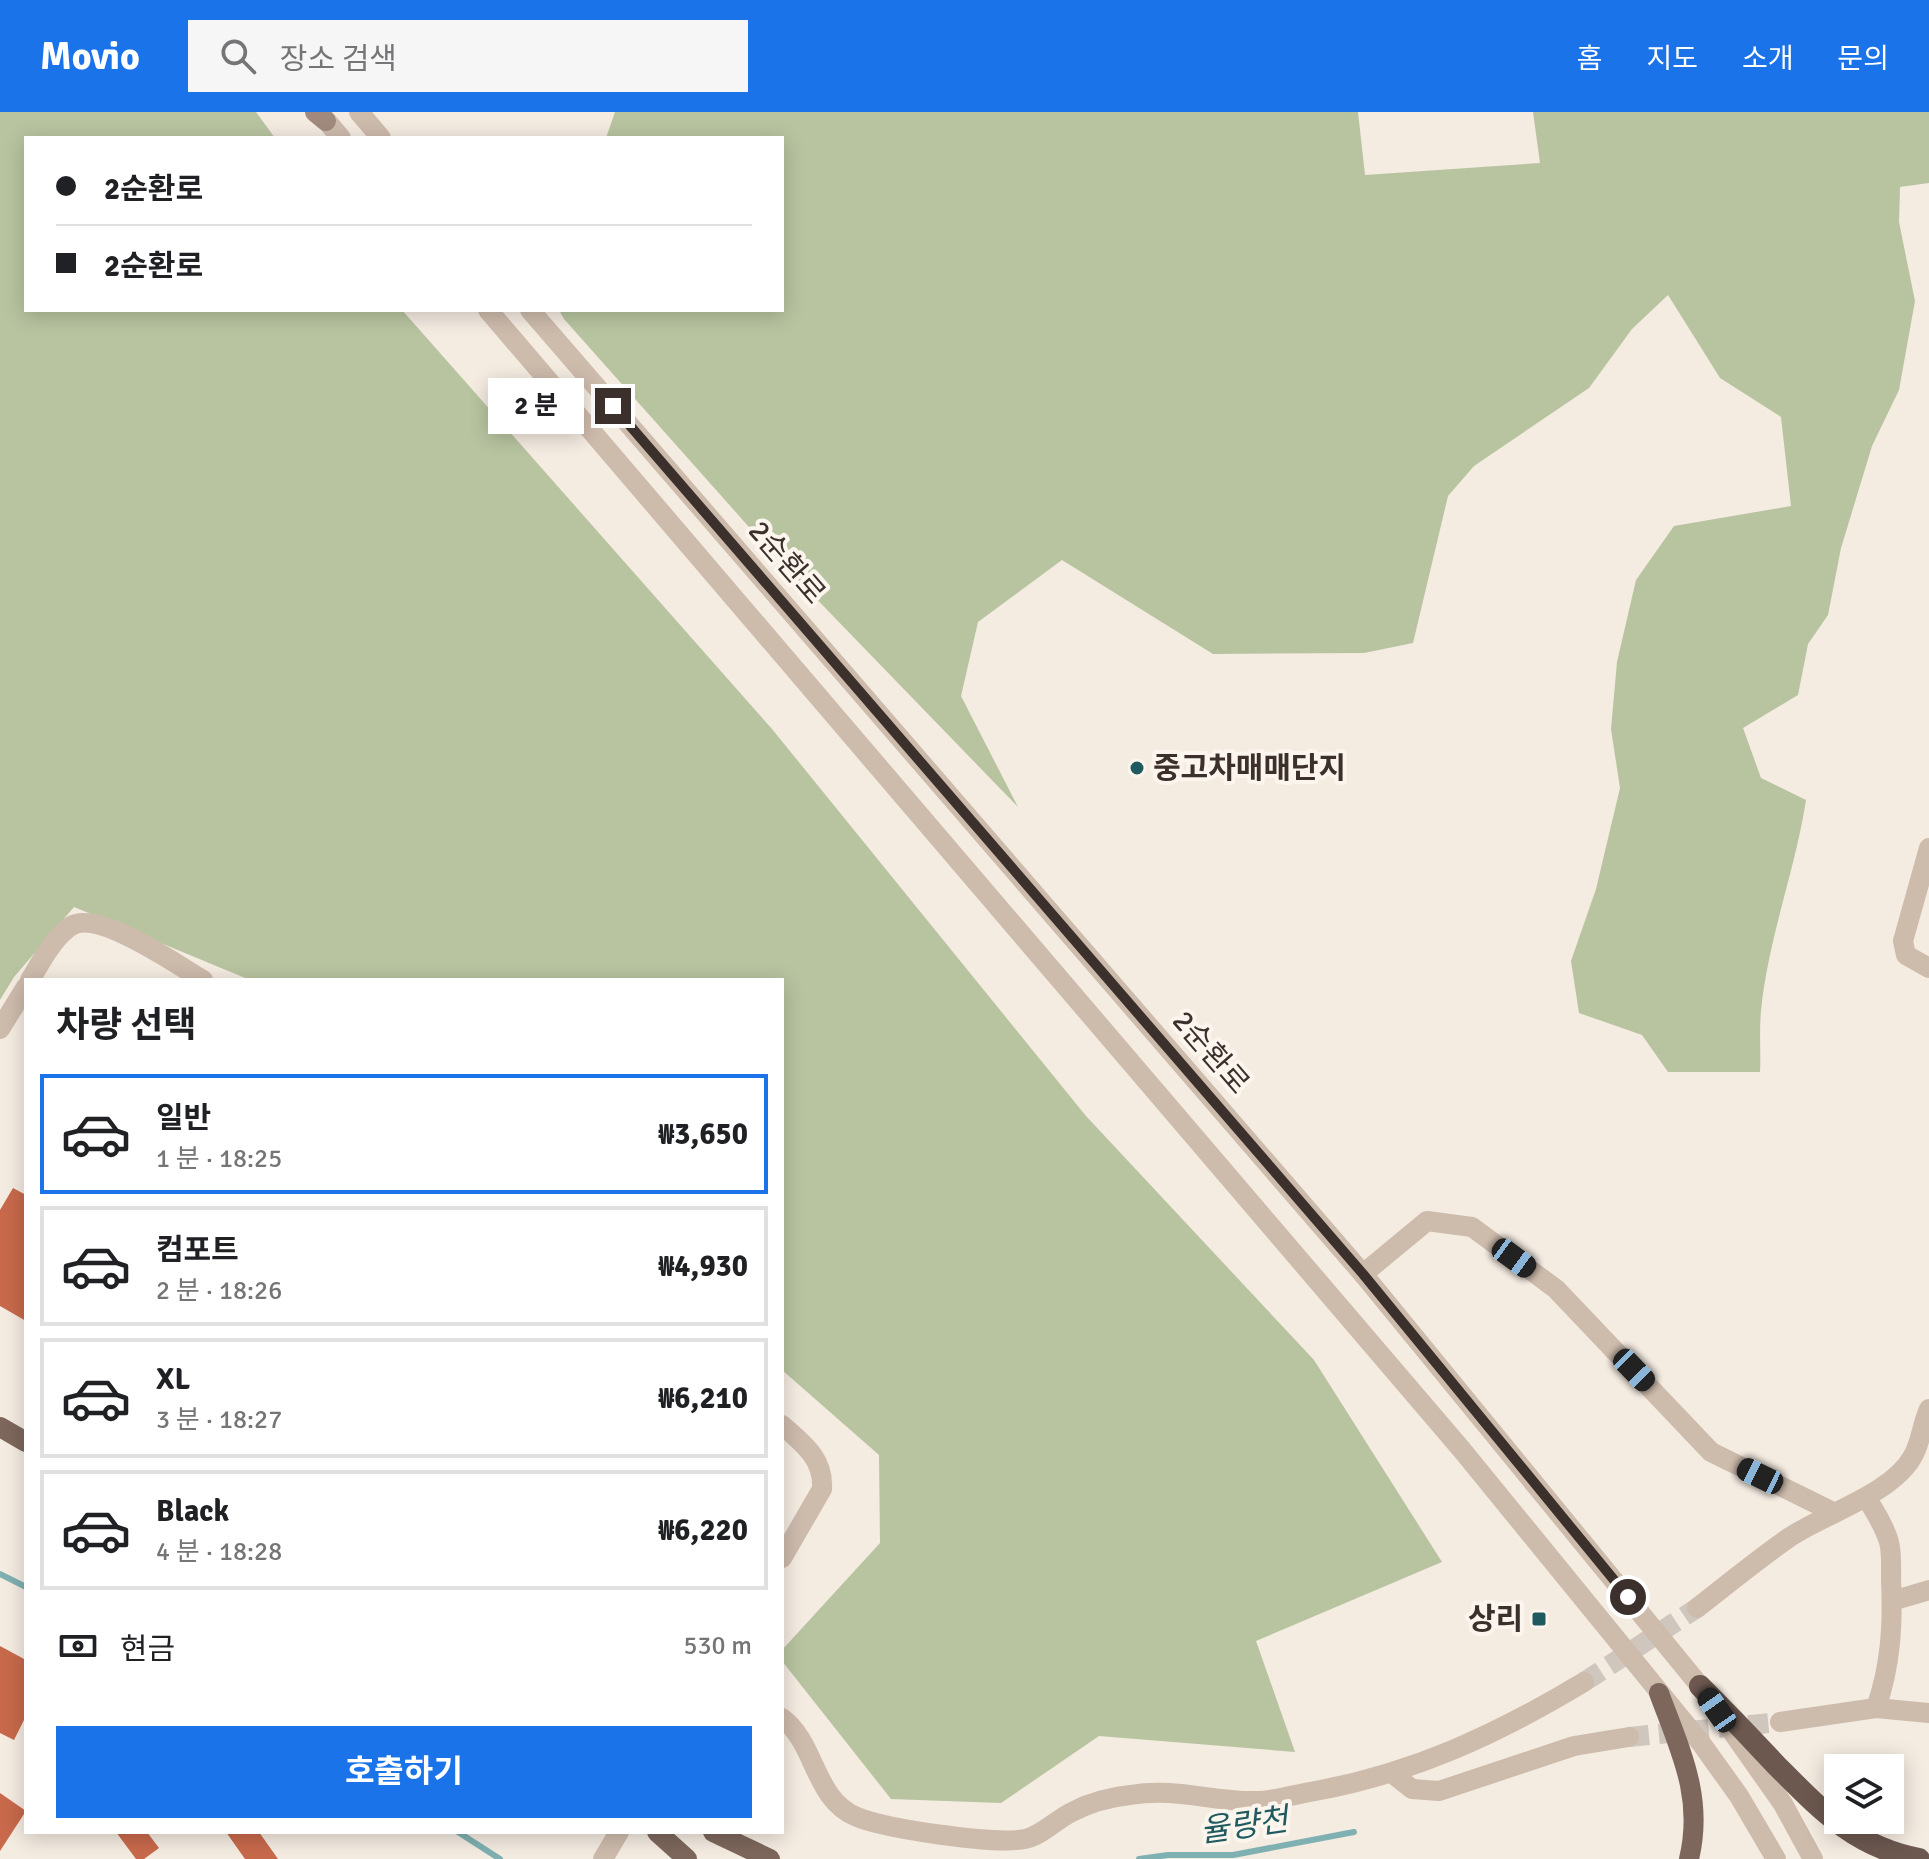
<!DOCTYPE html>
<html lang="ko">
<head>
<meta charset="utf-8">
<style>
	body { margin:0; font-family:Signika,"Noto Sans KR",sans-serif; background:#f6f6f6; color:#202124; height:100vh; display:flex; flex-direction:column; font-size:30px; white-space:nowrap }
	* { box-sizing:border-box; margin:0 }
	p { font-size:26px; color:#757577 }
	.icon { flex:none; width:44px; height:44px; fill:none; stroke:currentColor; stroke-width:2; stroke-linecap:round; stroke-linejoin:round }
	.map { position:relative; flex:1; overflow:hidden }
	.details { position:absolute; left:24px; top:866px; width:760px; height:856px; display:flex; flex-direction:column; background:#fff; border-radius:0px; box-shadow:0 4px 20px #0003 }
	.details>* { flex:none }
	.banner { position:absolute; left:24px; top:24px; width:760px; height:176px; border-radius:0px; box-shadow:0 4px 20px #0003; display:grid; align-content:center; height:176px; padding:0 32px; background:#fff }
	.fabs { position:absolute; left:1824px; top:1642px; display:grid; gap:16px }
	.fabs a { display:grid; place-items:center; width:80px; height:80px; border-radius:0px; background:#fff; box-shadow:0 4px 20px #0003; font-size:40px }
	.end { position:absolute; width:36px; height:36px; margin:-18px; border:10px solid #3b302b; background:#fff; box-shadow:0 0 0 4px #fff }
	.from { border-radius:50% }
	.bubble { position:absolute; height:56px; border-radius:0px; background:#fff; box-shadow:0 4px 20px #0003; font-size:26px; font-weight:700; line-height:56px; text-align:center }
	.car { position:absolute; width:24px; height:48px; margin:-24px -12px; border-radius:10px; box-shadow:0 0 6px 2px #0007; background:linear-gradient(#222 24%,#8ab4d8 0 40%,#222 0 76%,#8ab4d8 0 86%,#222 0) }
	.banner b { display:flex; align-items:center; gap:28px; height:76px; font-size:30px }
	.banner b+b { border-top:2px solid #e0e0e0 }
	.banner i { width:20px; height:20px; background:#202124 }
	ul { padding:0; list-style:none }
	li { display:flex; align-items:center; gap:24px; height:120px; margin:0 16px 12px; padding:0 16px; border:4px solid #e0e0e0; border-radius:0px }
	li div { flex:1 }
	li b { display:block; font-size:30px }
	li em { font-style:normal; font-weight:700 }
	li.on { border-color:#1a73e8 }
	li>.icon { width:72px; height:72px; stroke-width:1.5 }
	h2 { padding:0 32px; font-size:36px; line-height:96px }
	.pay { display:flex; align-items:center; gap:20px; height:88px; padding:0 32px; font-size:30px }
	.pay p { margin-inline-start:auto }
	.button { display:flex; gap:16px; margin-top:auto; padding:16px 32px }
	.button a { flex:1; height:92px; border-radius:0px; background:#1a73e8; color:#fff; font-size:32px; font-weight:700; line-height:92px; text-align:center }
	header { display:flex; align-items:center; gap:48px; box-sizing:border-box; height:112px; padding:0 40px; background:#1a73e8; color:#fff }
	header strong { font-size:38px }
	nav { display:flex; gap:44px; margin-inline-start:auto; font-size:28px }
	.search { width:560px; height:72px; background:#f6f6f6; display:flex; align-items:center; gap:20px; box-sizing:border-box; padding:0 28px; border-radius:0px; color:#757577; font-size:30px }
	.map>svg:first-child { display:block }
	.green { fill:#b8c4a0 }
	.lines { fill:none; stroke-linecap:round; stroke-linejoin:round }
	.stream { stroke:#7fb0b2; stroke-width:6 }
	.building { fill:#c8694b }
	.minor-tunnel { stroke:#cfc6bd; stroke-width:20; stroke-dasharray:20 10; stroke-linecap:butt }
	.minor { stroke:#cdbbac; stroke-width:20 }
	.tertiary { stroke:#cdbbac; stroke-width:20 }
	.secondary { stroke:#a18a7d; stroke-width:20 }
	.primary { stroke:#7d675c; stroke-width:20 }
	.trunk { stroke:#6c584f; stroke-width:22 }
	.route { stroke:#3b302b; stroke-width:10 }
	.poi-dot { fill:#1f5a5e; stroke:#fbf5ee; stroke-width:3 }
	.labels { text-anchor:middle; stroke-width:8; stroke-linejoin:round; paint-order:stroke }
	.street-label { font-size:30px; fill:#3b302b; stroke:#fbf5ee }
	.poi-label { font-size:30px; font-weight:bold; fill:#3b302b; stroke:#fbf5ee; text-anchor:start }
	.water-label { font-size:32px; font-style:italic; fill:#1f5a5e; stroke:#fbf5ee }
</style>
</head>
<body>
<header>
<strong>Movio</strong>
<div class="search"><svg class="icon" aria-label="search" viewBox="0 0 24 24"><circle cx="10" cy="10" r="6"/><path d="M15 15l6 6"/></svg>장소 검색</div>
<nav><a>홈</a><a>지도</a><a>소개</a><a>문의</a></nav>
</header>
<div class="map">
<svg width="1929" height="1747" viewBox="0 0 1929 1747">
	<rect width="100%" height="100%" fill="#f4ebe1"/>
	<path class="green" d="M0 0H256L275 26H26V198H402L772 617 1086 1004 1314 1248 1442 1450 1256 1529 1295 1640 1099 1624 1001 1691 891 1687 782 1549V1538L880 1431 879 1343 782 1258V868H250L74 795 14 865 0 888Z
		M615 0H1358L1365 63 1540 51 1533 0H1929V71L1900 75 1899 110 1915 189 1899 278 1872 334 1841 436 1828 503 1808 532 1798 583 1743 616 1761 666 1806 688C1795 759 1768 827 1761 899 1759 919 1761 940 1760 960H1668L1642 923 1579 901 1571 849 1596 777 1620 676 1611 617 1617 550 1636 468 1674 414 1791 394 1781 305 1720 266 1668 183 1632 217 1589 276 1474 354 1448 384 1413 531 1364 541 1213 542 1062 448 978 510 961 584 1018 695 773 442 564 207 559 198H782V26H606Z"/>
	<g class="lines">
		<path class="stream" d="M0 1462 26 1475
			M458 1720 500 1747
			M1139 1747 1168 1743H1233L1354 1720"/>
	</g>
	<path class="building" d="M13 1076 26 1083V1209L0 1194V1098Z
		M0 1534 26 1548V1604L14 1628 0 1621Z
		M0 1681 26 1699 0 1739Z
		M116 1720H147L159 1736 144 1747H136Z
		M226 1720H259L278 1747H245Z"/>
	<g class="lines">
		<path class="minor-tunnel" d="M1584 1570 1697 1496
			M1629 1625 1780 1610"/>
		<path class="minor" d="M1929 736 1903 829 1906 843 1929 856
			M30 868C41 850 53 826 71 814 98 797 177 853 203 868
			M0 917 26 875
			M1363 1162 1427 1109 1472 1115 1556 1177 1711 1340 1833 1400
			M782 1313C803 1331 824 1347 822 1377L782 1446
			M1866 1385C1875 1400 1884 1413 1889 1430 1892 1441 1891 1455 1891 1467 1893 1512 1891 1553 1876 1596
			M1892 1489 1929 1478
			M1697 1496C1728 1472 1758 1447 1790 1425 1826 1401 1892 1382 1913 1344 1921 1330 1922 1312 1929 1297
			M782 1606C816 1631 814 1688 857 1705 887 1717 994 1733 1025 1727 1041 1724 1057 1707 1072 1700 1089 1691 1111 1685 1130 1683 1177 1675 1211 1690 1256 1689 1274 1689 1293 1683 1310 1680 1412 1662 1496 1623 1584 1570
			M1780 1610 1876 1596 1929 1601
			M1393 1662 1412 1677 1439 1679 1574 1634 1629 1625
			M603 1747 619 1720"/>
		<path class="tertiary" d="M319 0 341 26
			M359 0 381 26
			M488 198 1462 1338 1701 1631 1739 1684 1776 1747
			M530 198 1363 1162 1700 1574 1783 1692 1813 1747"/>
		<path class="secondary" d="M315 0 326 9"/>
		<path class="primary" d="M0 1315 26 1330
			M1659 1581C1680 1638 1704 1685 1689 1747
			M657 1720 687 1747
			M713 1720 770 1747"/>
		<path class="trunk" d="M1700 1574C1726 1600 1752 1627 1777 1654 1821 1698 1855 1735 1919 1747"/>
	</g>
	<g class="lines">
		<path class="route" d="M613 294 1363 1162 1628 1485"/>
	</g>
	<g class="poi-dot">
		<circle cx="1137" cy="656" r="8"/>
		<rect x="1531" y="1499" width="16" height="16" rx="4"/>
	</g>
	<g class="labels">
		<g class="street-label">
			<text transform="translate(787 450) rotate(49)" y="10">2순환로</text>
			<text transform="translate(1211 940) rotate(49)" y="10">2순환로</text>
		</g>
		<g class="poi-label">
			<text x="1153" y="666">중고차매매단지</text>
			<text x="1523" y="1517" text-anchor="end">상리</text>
		</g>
		<g class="water-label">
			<text transform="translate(1244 1713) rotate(-8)" y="11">율량천</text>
		</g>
	</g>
</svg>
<div class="fabs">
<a><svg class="icon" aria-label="layers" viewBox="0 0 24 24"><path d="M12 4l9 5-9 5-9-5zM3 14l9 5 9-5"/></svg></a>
</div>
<i class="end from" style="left:1628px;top:1485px"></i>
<i class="end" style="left:613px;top:294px"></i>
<div class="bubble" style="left:488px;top:266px;width:96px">2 분</div>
<i class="car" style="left:1514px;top:1146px;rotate:126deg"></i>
<i class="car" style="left:1634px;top:1258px;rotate:136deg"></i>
<i class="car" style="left:1760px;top:1364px;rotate:296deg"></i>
<i class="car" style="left:1717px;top:1598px;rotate:325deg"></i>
<div class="banner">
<b><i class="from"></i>2순환로</b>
<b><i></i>2순환로</b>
</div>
<section class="details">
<h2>차량 선택</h2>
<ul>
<li class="on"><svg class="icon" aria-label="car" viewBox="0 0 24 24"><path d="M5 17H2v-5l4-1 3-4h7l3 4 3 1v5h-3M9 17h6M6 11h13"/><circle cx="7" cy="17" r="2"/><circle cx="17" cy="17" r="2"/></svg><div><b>일반</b><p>1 분 · 18:25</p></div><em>₩3,650</em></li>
<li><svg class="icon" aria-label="car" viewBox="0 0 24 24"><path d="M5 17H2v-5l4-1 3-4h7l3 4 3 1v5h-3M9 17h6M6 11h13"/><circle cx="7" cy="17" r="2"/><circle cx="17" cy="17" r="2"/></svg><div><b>컴포트</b><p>2 분 · 18:26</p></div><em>₩4,930</em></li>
<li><svg class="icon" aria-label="car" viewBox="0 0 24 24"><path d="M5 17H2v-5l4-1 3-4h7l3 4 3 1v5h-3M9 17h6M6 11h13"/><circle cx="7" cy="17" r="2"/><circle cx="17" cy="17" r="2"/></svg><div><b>XL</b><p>3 분 · 18:27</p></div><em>₩6,210</em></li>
<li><svg class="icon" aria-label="car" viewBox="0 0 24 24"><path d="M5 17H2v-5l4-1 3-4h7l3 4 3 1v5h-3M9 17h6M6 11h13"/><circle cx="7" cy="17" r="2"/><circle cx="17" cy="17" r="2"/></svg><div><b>Black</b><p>4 분 · 18:28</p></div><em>₩6,220</em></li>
</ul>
<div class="pay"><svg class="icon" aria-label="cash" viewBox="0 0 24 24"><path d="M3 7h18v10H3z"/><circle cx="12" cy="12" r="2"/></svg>현금<p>530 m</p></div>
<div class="button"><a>호출하기</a></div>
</section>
</div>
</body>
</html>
